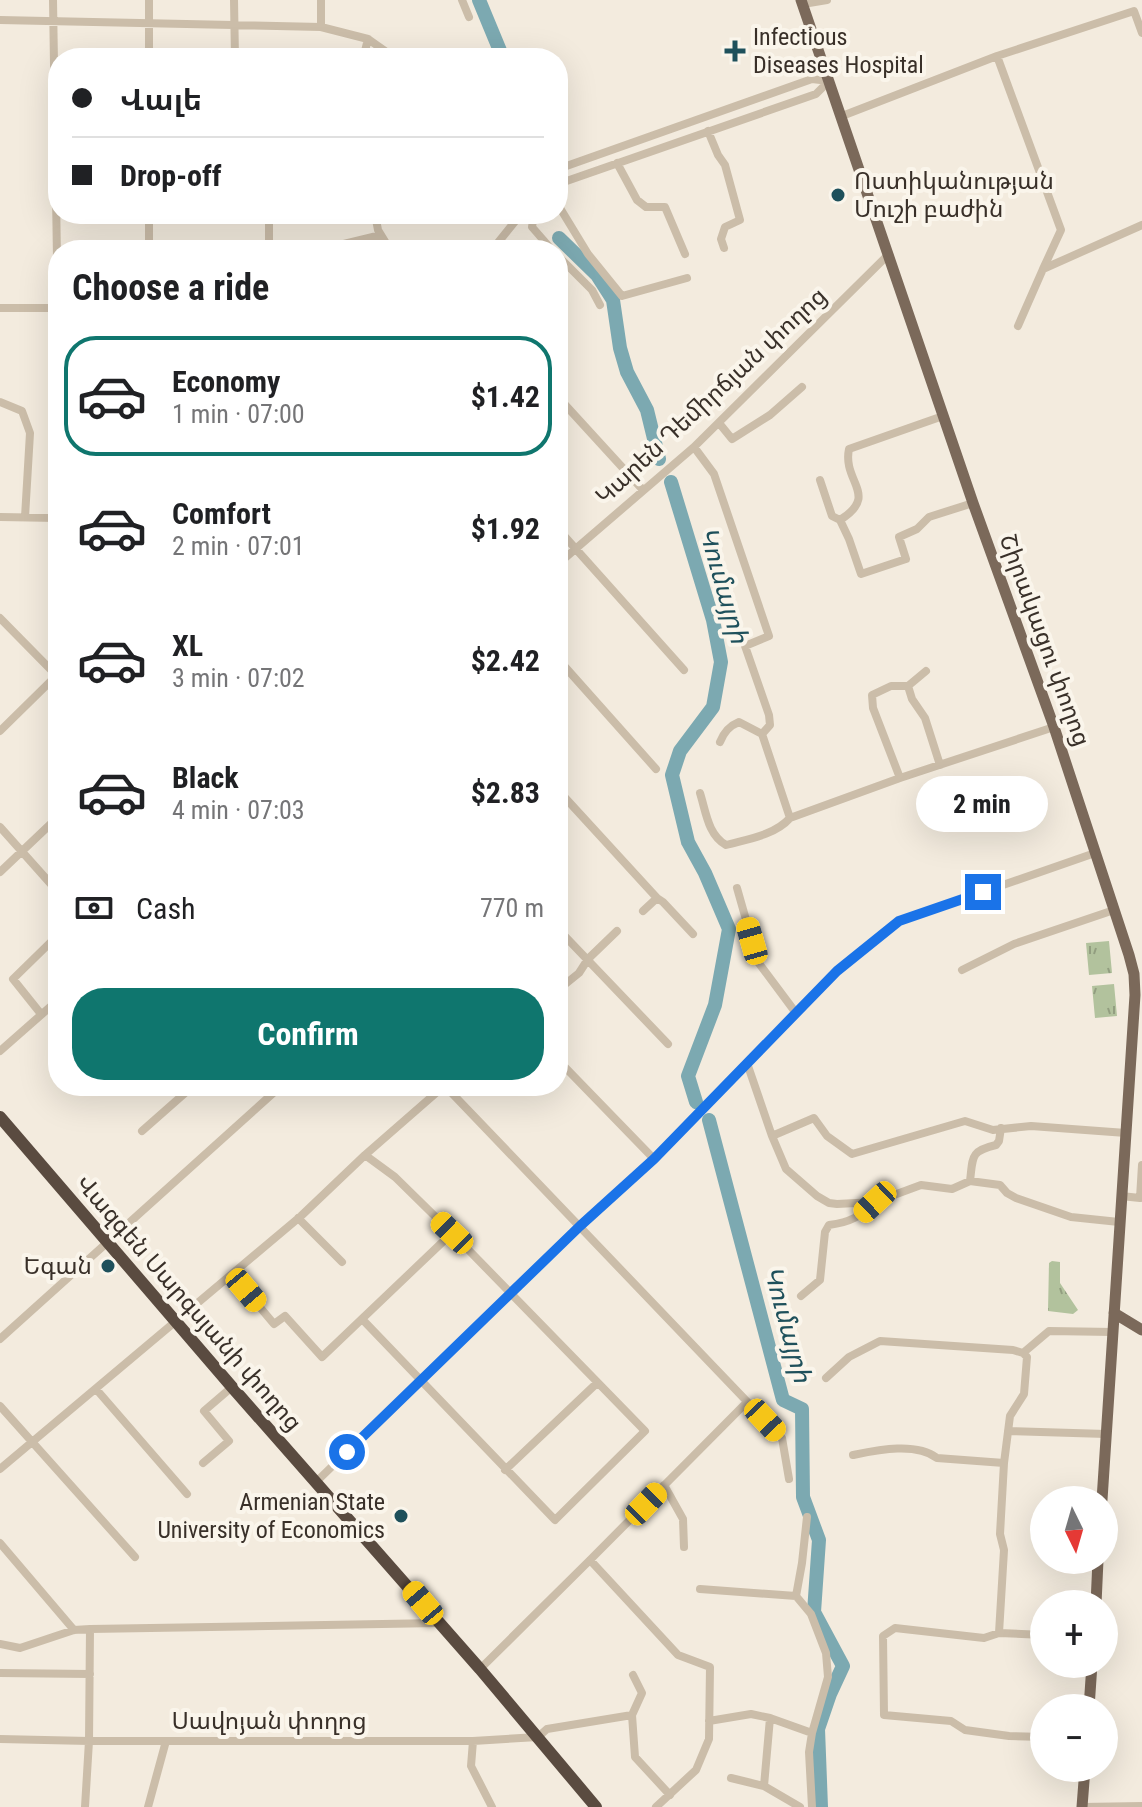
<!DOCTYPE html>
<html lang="en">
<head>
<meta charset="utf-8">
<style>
	body { margin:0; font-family:"Roboto Condensed","Noto Sans Armenian",sans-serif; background:#f2f2f2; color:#202124; height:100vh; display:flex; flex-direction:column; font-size:30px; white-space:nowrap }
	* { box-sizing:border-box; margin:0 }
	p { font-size:26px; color:#757577 }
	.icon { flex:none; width:44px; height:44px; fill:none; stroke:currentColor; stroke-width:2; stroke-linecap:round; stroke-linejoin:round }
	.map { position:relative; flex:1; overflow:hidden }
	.side { position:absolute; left:48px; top:240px; width:520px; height:856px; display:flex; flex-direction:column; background:#fff; border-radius:32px; box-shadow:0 8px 32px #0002 }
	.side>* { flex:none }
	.banner { position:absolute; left:48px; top:48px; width:520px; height:176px; border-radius:32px; box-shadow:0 8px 32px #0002; display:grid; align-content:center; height:176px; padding:0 24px; background:#fff }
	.needle { width:52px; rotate:175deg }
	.buttons { position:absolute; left:1030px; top:1486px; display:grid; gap:16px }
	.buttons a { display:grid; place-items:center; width:88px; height:88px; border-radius:50%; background:#fff; box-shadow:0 8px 32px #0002; font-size:40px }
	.end { position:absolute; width:36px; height:36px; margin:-18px; border:10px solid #1a73e8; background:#fff; box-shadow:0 0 0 4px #fff }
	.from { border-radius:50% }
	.bubble { position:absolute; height:56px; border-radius:28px; background:#fff; box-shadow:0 8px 32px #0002; font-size:26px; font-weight:700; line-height:56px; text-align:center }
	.car { position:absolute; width:24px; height:48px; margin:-24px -12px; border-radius:10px; box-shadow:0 0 6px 2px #0007; background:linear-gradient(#f5c518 24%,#345 0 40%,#f5c518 0 76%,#345 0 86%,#f5c518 0) }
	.banner b { display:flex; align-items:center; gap:28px; height:76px; font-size:30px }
	.banner b+b { border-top:2px solid #e0e0e0 }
	.banner i { width:20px; height:20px; background:#202124 }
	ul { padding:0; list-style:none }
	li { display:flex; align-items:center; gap:24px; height:120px; margin:0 16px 12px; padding:0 8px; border:4px solid transparent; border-radius:32px }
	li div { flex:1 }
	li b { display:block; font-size:30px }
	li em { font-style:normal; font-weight:700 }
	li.on { border-color:#0f766e }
	li>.icon { width:72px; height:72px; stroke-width:1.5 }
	h2 { padding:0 24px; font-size:36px; line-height:96px }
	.pay { display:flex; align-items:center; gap:20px; height:88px; padding:0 24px; font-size:30px }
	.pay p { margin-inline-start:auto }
	.button { display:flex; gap:16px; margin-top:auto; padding:16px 24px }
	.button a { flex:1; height:92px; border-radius:32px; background:#0f766e; color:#fff; font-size:32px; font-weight:700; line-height:92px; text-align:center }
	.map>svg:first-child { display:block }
	.grass { fill:url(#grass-tufts) }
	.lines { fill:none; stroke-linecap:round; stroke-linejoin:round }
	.river { stroke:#7ca9b1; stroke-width:14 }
	.minor { stroke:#cbbda9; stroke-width:8 }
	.major { stroke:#7b695a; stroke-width:11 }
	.highway { stroke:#5a4b40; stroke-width:12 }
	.route { stroke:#1a73e8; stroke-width:10 }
	.poi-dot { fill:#1e505b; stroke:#faf5eb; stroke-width:3 }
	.labels { text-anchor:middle; stroke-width:8; stroke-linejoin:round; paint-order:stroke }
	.poi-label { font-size:24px; fill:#393029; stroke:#faf5eb; text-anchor:start }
	.street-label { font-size:24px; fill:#393029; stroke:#faf5eb }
	.water-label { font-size:26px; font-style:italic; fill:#1e505b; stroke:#faf5eb }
</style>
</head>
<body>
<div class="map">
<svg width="1142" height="1807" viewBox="0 0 1142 1807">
	<defs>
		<pattern id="grass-tufts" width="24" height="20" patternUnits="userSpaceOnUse" patternTransform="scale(2)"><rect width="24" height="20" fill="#b2c29d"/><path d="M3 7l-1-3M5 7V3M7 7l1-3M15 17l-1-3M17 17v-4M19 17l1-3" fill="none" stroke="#929e80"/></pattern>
	</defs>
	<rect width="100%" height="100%" fill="#f3ebde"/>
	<path class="grass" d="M1109 941 1112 973 1089 975 1086 943Z
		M1114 984 1117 1016 1095 1018 1092 986Z
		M1052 1261 1060 1262V1283L1078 1310 1073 1314 1048 1311 1049 1263Z"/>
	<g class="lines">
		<path class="river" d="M479 0 503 58
			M559 238 597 275 613 300 620 348 627 372 647 410 659 459
			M671 482 713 620 721 662 713 707 680 751 672 775 688 842 705 873 729 929 715 1005 688 1076 696 1102
			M709 1120 783 1400 802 1409 803 1497 819 1540 814 1612 843 1666 830 1694 818 1729 821 1807"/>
		<path class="minor" d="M53 0 58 323
			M149 0V58
			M234 0 235 58
			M321 0V27
			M462 0 469 17
			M803 4 827 0
			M0 20 321 27 368 39 395 58
			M997 56 1061 230 1043 269
			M367 58 365 51 368 39
			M842 116 997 56 1134 11 1142 33
			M708 131 718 155 725 165 740 220 725 227 721 239 724 248
			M617 163 637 200 646 207H665L685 254
			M558 169 812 79 829 81
			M558 184 816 94 829 81
			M558 207 560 208 588 254 622 296 687 278
			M149 214V250
			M269 214V250
			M375 214 378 230 386 243V250
			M534 214 532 227 552 250
			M319 250 381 235
			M492 250 521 214
			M558 256 592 290 600 305
			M0 308H58
			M1018 326 1043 269 1142 225
			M558 397 643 490
			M0 402 22 411 30 433 25 517
			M943 416 849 449C842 482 880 495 840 520L849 539 861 574 906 559 899 537 917 529 929 517 973 503
			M719 423 732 439 770 415 802 387
			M694 447 714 474 769 636 745 646 769 715 770 725 762 734 790 818 900 778 1054 727
			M820 480 832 516 840 520
			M0 517 58 518
			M558 529 684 670
			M558 564 694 447 889 254
			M0 618 58 677
			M558 659 656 769
			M908 686 912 699 925 718 940 765
			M0 731 58 674
			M720 742C724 732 729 726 739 722L762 734
			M900 778 873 708 872 695 891 686H908L926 671
			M558 790 657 898 663 902 693 934
			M700 793C706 812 708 835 726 845 748 839 775 835 790 818
			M0 827 58 892
			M0 872 58 817
			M737 888 758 962 796 1013
			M643 911 657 898
			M558 929 668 1044
			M962 970 1014 944 1114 910
			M558 990 579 973 588 959 617 931
			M41 1014 13 979 58 935
			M0 1051 58 1000
			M558 1060 654 1159
			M747 1063 772 1136 786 1169 817 1196 829 1203 837 1204 875 1202 921 1185 952 1189 970 1181 1000 1185 1007 1193 1016 1198 1071 1217 1119 1222
			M445 1086 782 1438 789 1479
			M142 1131 193 1086
			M772 1136 814 1118 827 1136 852 1154 965 1121 993 1130 1031 1126 1126 1133
			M970 1181C973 1157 970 1151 996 1145L999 1141 1001 1128
			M1121 1196 1140 1198 1142 1165
			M298 1218 342 1262
			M232 1274 274 1324 285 1316 322 1357 452 1233
			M801 1296 820 1280 825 1232 829 1225C851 1222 859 1217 875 1202
			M362 1319 555 1520 645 1431 452 1233 395 1177 365 1155
			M0 1339 281 1086
			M1023 1353 1049 1331 1113 1332
			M826 1378 849 1357 880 1341 1013 1350 1023 1353
			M96 1389 187 1494
			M0 1406 135 1557
			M1008 1431 1106 1434
			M853 1455C878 1450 916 1442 937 1458L1004 1463
			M203 1463 229 1441 204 1411 232 1387
			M0 1469 301 1216 365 1155 444 1086
			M505 1470 597 1383
			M316 1482 580 1226 654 1159 837 971 899 921 1095 853
			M664 1485 683 1519 684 1547
			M807 1517 802 1563 796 1596 811 1614 826 1653 828 1677 812 1733 809 1752 812 1807
			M0 1543 74 1630
			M590 1560 678 1655 710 1667 709 1739 696 1770 656 1807
			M700 1589 796 1596
			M999 1633 1004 1550 1000 1534 1004 1463 1010 1416 1024 1394 1027 1357 1023 1353
			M1044 1635 999 1633 984 1638 895 1628 883 1636 884 1715 951 1721 965 1730 1009 1736 1044 1737
			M0 1644 20 1648 74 1630 90 1629 439 1623
			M480 1669 590 1560 747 1402
			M0 1673 90 1674
			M633 1675 642 1693 632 1715 635 1757 670 1795
			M709 1721 751 1714 770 1718 812 1733
			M0 1739 89 1741H473L538 1737 547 1729 632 1715
			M473 1741 471 1766 492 1807
			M731 1778 764 1786 800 1807
			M764 1786 770 1718
			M85 1807 89 1741 90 1629
			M148 1807 166 1741
			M1082 1807 1142 1806"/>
		<path class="major" d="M801 0 973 503 1054 727 1129 955 1134 974 1135 995 1102 1500
			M1114 1313 1142 1330
			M1096 1604 1098 1560
			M1089 1708 1092 1664
			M1082 1807 1085 1768"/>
		<path class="highway" d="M0 1117 232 1387 480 1669 596 1807"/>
	</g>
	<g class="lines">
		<path class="route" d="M347 1452 580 1226 654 1159 837 971 899 921 983 892"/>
	</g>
	<g class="poi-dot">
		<path d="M731 39h8v8h8v8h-8v8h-8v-8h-8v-8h8z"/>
		<circle cx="838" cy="195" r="8"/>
		<circle cx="108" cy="1266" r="8"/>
		<circle cx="401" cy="1516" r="8"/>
	</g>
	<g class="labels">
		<g class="poi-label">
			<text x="753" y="45">Infectious<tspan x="753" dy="28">Diseases Hospital</tspan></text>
			<text x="854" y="189">Ոստիկանության<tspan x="854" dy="28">Մուշի բաժին</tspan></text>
			<text x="92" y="1274" text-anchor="end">Եգան</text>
			<text x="385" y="1510" text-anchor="end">Armenian State<tspan x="385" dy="28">University of Economics</tspan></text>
		</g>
		<g class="street-label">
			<text transform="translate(711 396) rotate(-43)" y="8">Կարեն Դեմիրճյան փողոց</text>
			<text transform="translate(1045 640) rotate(70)" y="8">Շիրակացու փողոց</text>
			<text transform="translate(189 1303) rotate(49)" y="8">Վազգեն Սարգսյանի փողոց</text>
			<text x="269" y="1729">Սավոյան փողոց</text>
		</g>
		<g class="water-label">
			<text transform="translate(724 585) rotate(74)" y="9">Կումայրի</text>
			<text transform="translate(788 1324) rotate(75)" y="9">Կումայրի</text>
		</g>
	</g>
</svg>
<div class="buttons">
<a><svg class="needle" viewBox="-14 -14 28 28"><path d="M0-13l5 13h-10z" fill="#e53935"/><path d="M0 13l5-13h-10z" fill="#757577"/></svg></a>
<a>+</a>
<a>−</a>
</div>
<i class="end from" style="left:347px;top:1452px"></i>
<i class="end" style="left:983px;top:892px"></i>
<div class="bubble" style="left:916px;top:776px;width:132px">2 min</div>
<i class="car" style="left:752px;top:941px;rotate:344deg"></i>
<i class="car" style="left:875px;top:1202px;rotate:227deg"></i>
<i class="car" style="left:452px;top:1233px;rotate:314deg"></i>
<i class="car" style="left:246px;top:1290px;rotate:140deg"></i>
<i class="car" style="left:765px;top:1420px;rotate:137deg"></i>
<i class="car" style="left:646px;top:1504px;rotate:44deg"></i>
<i class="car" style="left:423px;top:1603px;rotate:320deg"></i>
<div class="banner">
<b><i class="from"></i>Վալե</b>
<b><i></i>Drop-off</b>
</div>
<section class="side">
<h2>Choose a ride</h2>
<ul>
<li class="on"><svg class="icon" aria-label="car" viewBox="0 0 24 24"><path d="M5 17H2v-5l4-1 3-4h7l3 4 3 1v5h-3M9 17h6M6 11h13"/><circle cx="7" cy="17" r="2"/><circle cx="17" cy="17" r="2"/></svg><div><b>Economy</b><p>1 min · 07:00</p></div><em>$1.42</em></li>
<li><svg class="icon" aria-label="car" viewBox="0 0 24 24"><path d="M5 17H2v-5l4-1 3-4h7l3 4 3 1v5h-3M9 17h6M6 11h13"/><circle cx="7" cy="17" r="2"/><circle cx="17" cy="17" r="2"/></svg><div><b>Comfort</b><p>2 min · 07:01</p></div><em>$1.92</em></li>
<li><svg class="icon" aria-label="car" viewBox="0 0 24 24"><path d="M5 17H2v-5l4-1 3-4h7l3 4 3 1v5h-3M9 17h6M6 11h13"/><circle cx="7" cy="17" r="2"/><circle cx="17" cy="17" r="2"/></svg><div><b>XL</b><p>3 min · 07:02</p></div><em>$2.42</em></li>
<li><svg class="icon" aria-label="car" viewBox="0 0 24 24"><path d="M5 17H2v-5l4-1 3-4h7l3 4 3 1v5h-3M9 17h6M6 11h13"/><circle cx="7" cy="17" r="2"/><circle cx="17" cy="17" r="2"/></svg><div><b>Black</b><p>4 min · 07:03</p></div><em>$2.83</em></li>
</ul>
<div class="pay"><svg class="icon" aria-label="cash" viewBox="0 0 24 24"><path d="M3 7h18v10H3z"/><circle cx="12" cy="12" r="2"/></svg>Cash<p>770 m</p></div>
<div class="button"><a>Confirm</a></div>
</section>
</div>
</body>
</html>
